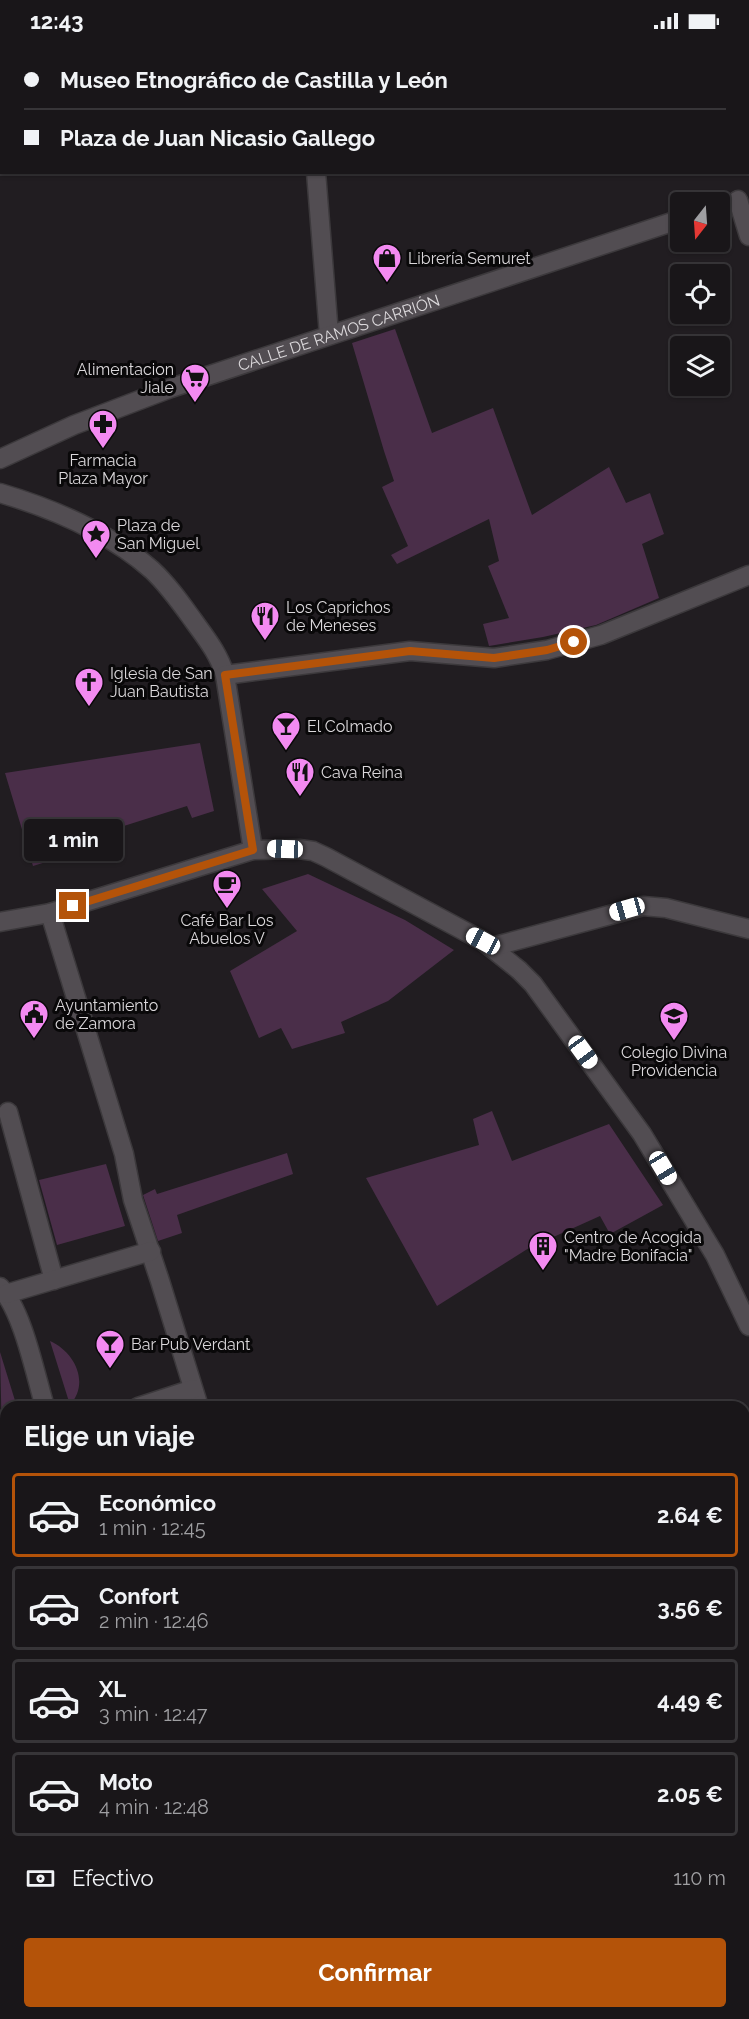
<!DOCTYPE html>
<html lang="es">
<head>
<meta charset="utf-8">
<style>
	body { margin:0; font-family:Raleway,sans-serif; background:#262326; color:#f1f3f6; height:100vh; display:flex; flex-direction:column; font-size:22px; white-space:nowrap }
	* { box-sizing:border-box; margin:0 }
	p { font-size:20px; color:#9f9fa2 }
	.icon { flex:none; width:33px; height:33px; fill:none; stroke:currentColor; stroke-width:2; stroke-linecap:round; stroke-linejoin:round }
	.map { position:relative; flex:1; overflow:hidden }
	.details { position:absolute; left:0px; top:1359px; width:750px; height:618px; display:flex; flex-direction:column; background:#191619; border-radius:18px 18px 0 0; box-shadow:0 2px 4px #0004,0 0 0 2px #373538 }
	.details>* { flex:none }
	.guide { position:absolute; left:0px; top:0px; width:750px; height:132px; box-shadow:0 2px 4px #0004,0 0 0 2px #373538; display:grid; align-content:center; height:132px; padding:0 24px; background:#191619 }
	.needle { width:39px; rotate:197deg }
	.tools { position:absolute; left:670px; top:150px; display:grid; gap:12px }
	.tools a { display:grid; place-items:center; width:60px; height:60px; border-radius:6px; background:#191619; box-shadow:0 2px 4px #0004,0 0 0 2px #373538; font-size:30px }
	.end { position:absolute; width:27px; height:27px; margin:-14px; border:8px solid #b45309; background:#fff; box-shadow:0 0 0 3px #fff }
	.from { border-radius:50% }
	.bubble { position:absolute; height:42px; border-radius:6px; background:#191619; box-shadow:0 2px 4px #0004,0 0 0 2px #373538; font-size:20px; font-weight:700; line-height:42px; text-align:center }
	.car { position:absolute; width:18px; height:36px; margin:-18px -9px; border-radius:8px; box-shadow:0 0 4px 2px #0007; background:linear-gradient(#fff 24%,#345 0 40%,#fff 0 76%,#345 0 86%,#fff 0) }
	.guide b { display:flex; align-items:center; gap:21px; height:57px; font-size:22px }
	.guide b+b { border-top:2px solid #373538 }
	.guide i { width:15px; height:15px; background:#f1f3f6 }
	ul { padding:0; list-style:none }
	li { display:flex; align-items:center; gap:18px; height:84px; margin:0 12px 9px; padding:0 12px; border:3px solid #373538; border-radius:6px }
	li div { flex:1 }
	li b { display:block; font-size:22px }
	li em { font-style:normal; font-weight:700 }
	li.active { border-color:#b45309 }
	li>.icon { width:54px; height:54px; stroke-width:1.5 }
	h2 { padding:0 24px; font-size:27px; line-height:72px }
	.pay { display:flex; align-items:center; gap:15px; height:66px; padding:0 24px; font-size:22px }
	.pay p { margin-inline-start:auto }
	.primary-button { display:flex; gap:12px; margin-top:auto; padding:12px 24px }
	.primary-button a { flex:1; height:69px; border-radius:6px; background:#b45309; color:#fff; font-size:24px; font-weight:700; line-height:69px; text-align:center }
	.status { display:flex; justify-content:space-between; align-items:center; height:42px; padding:0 30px; background:#191619; direction:ltr }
	.status svg { height:16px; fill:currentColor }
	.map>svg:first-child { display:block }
	.green { fill:#4a2e49 }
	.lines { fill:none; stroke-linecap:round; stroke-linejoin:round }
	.minor-casing { stroke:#3c393c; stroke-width:21 }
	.minor { stroke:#524d52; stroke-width:18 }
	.route { stroke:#b45309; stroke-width:8 }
	.labels { text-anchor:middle; stroke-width:6; stroke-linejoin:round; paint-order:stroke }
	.poi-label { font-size:16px; fill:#dbd8db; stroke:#090809; text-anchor:start }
	.street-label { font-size:16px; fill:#dbd8db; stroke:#090809 }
</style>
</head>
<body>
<div class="status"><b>12:43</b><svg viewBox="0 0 49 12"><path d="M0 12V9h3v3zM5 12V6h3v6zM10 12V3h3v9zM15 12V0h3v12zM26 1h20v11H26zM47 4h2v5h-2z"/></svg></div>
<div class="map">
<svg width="749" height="1977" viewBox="0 0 749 1977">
	<rect width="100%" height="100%" fill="#211d21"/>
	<path class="green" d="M395 287 432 391 493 366 532 473 609 425 626 461 650 451 664 492 642 502 659 556 596 583 543 595 489 604 483 582 509 576 488 524 499 519 489 477 397 522 391 513 408 504 382 445 394 439 384 409 352 301Z
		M200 701 214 769 192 776 187 764 108 789 111 800 33 824 5 731Z
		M308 832 405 878 454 908 388 959 341 980 345 991 292 1007 281 986 259 996 230 929 297 889 262 847Z
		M492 1069 512 1119 609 1082 663 1163 610 1192 600 1174 529 1206 437 1264 366 1136 479 1103 473 1077Z
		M287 1111 293 1132 177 1173 182 1191 158 1199 143 1153 155 1147 157 1152Z
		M106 1122 125 1184 57 1203 39 1138Z
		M50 1299C75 1310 90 1341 70 1363Z
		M0 1310 17 1365H6V1400L2 1401Z"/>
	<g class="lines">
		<g class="minor-casing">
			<g id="minor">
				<path d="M306 0V2"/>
				<path d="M316 130 329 293"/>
				<path d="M738 158 749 194"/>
				<path id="s1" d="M0 417 74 383 171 346 681 177"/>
				<path d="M0 451C54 467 110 491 152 528 168 543 180 560 193 578 206 596 219 612 225 633L253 808"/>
				<path d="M225 633 410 609 494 616 547 608 601 593 749 533"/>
				<path d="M50 871 124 1112 133 1158 160 1239 199 1365"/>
				<path d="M0 880 50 871 253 808 299 807 313 809 326 815 483 899 519 928 533 942 642 1092 715 1213 749 1284"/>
				<path d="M492 905 643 864 666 866 749 887"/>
				<path d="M8 1070 54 1238"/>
				<path d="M0 1245C23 1269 35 1332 45 1365"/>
				<path d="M6 1252 151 1209"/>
				<path d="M138 1365 193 1347"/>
				<path d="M744 1507 749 1505"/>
				<path d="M744 1751 749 1750"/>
				<path d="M0 1814 6 1815"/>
				<path d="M744 1916 749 1910"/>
				<path d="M528 1971 538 1977"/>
				<path d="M408 1974 409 1971"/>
				<path d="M77 1977 79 1971"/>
				<path d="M182 1977 184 1971"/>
				<path d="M699 1977 704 1971"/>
			</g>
		</g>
		<use href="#minor" class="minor"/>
	</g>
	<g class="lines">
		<path class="route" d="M73 864 253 808 225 633 410 609 494 616 547 608 574 600"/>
	</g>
	<defs>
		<g id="shop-pin" transform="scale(1.5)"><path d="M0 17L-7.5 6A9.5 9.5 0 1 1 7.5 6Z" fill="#f38af1" stroke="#090809"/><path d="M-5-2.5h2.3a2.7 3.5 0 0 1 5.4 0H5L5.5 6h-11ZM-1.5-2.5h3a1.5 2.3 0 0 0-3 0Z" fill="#111"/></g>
		<g id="supermarket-pin" transform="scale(1.5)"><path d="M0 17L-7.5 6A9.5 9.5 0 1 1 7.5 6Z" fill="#f38af1" stroke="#090809"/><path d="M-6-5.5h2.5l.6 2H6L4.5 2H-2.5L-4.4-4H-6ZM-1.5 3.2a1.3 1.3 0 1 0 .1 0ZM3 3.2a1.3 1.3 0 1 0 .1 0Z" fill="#111"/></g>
		<g id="pharmacy-pin" transform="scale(1.5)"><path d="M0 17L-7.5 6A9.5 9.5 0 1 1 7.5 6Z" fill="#f38af1" stroke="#090809"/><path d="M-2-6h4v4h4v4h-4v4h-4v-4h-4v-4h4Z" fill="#111"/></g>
		<g id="sight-pin" transform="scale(1.5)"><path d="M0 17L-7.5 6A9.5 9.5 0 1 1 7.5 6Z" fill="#f38af1" stroke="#090809"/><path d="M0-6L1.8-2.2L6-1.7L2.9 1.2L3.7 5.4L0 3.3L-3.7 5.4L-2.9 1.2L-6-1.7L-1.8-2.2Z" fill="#111"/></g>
		<g id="restaurant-pin" transform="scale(1.5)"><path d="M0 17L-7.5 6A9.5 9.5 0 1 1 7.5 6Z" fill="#f38af1" stroke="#090809"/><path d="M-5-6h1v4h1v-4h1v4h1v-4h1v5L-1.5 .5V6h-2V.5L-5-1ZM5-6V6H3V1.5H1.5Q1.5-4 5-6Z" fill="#111"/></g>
		<g id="church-pin" transform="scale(1.5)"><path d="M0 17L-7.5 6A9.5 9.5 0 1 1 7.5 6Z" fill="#f38af1" stroke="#090809"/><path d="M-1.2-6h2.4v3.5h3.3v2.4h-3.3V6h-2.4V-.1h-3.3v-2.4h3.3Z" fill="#111"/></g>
		<g id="bar-pin" transform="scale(1.5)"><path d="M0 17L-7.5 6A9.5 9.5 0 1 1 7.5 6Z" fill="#f38af1" stroke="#090809"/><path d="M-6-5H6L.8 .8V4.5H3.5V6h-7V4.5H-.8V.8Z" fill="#111"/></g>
		<g id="cafe-pin" transform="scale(1.5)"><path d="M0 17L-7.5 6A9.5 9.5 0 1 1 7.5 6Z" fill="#f38af1" stroke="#090809"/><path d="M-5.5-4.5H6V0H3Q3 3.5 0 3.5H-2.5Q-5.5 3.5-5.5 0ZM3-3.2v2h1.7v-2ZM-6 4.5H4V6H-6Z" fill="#111"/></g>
		<g id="civic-pin" transform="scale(1.5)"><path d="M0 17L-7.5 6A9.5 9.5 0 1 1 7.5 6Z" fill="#f38af1" stroke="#090809"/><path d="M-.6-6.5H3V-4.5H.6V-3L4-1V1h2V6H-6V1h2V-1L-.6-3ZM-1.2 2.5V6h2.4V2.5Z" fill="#111"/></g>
		<g id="school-pin" transform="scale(1.5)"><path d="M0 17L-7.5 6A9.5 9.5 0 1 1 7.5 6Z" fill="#f38af1" stroke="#090809"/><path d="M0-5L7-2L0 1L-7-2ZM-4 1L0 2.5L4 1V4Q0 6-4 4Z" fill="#111"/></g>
		<g id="building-pin" transform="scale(1.5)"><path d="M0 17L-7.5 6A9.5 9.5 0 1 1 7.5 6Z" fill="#f38af1" stroke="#090809"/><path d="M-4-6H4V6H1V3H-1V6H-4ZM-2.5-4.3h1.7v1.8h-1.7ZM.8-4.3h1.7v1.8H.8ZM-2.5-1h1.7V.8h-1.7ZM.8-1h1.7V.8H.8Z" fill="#111"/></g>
	</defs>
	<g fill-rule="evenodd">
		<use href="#shop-pin" x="387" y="216"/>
		<use href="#supermarket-pin" x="195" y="336"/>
		<use href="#pharmacy-pin" x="103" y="382"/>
		<use href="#sight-pin" x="96" y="492"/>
		<use href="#restaurant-pin" x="265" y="574"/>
		<use href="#church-pin" x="89" y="640"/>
		<use href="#bar-pin" x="286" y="684"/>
		<use href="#restaurant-pin" x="300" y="730"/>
		<use href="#cafe-pin" x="227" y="842"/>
		<use href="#civic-pin" x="34" y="972"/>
		<use href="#school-pin" x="674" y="974"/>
		<use href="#building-pin" x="543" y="1204"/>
		<use href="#bar-pin" x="110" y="1302"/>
	</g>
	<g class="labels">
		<g class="poi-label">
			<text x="408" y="222">Librería Semuret</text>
			<text x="174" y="333" text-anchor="end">Alimentacion<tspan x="174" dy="18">Jiale</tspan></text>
			<text x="103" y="424" text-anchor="middle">Farmacia<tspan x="103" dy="18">Plaza Mayor</tspan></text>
			<text x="117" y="489">Plaza de<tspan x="117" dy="18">San Miguel</tspan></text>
			<text x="286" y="571">Los Caprichos<tspan x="286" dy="18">de Meneses</tspan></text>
			<text x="110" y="637">Iglesia de San<tspan x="110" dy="18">Juan Bautista</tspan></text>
			<text x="307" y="690">El Colmado</text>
			<text x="321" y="736">Cava Reina</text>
			<text x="227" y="884" text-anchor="middle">Café Bar Los<tspan x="227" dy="18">Abuelos V</tspan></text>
			<text x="55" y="969">Ayuntamiento<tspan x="55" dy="18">de Zamora</tspan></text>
			<text x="674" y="1016" text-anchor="middle">Colegio Divina<tspan x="674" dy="18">Providencia</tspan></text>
			<text x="564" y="1201">Centro de Acogida<tspan x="564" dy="18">"Madre Bonifacia"</tspan></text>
			<text x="131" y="1308">Bar Pub Verdant</text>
		</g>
		<g class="street-label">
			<text dy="6" stroke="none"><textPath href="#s1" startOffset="362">CALLE DE RAMOS CARRIÓN</textPath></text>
		</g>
	</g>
</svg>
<div class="tools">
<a><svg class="needle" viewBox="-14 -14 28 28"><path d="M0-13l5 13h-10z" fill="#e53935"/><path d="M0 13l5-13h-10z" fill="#9f9fa2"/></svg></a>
<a><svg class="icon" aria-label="locate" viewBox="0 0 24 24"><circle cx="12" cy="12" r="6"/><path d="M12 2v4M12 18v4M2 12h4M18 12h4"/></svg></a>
<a><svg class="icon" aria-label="layers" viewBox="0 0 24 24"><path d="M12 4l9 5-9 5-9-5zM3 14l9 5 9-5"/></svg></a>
</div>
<i class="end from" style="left:574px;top:600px"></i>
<i class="end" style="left:73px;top:864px"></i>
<div class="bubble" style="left:24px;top:777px;width:99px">1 min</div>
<i class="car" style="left:285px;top:807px;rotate:272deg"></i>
<i class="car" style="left:627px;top:867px;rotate:254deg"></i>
<i class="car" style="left:483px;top:899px;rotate:298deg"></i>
<i class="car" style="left:583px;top:1010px;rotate:144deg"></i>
<i class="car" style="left:663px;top:1126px;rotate:149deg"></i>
<div class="guide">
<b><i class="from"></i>Museo Etnográfico de Castilla y León</b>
<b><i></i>Plaza de Juan Nicasio Gallego</b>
</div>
<section class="details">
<h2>Elige un viaje</h2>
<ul>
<li class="active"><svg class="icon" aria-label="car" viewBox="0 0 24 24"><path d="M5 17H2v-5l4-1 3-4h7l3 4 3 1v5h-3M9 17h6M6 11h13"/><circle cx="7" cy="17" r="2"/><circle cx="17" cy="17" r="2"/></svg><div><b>Económico</b><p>1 min · 12:45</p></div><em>2.64 €</em></li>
<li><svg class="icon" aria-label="car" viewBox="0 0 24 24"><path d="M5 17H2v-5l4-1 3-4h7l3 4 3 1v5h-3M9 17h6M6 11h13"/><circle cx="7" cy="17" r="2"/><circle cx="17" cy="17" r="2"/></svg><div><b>Confort</b><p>2 min · 12:46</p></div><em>3.56 €</em></li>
<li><svg class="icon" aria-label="car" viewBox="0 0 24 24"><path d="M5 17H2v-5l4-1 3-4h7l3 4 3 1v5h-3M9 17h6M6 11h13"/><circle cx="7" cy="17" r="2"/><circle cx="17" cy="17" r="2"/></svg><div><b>XL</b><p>3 min · 12:47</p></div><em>4.49 €</em></li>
<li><svg class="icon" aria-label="car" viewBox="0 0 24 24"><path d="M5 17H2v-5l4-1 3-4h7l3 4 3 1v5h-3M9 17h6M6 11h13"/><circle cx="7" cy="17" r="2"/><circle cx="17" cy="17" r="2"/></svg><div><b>Moto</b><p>4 min · 12:48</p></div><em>2.05 €</em></li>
</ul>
<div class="pay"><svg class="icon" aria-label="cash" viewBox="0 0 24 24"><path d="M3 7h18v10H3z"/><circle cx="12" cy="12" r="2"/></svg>Efectivo<p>110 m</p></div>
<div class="primary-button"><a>Confirmar</a></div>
</section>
</div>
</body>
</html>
